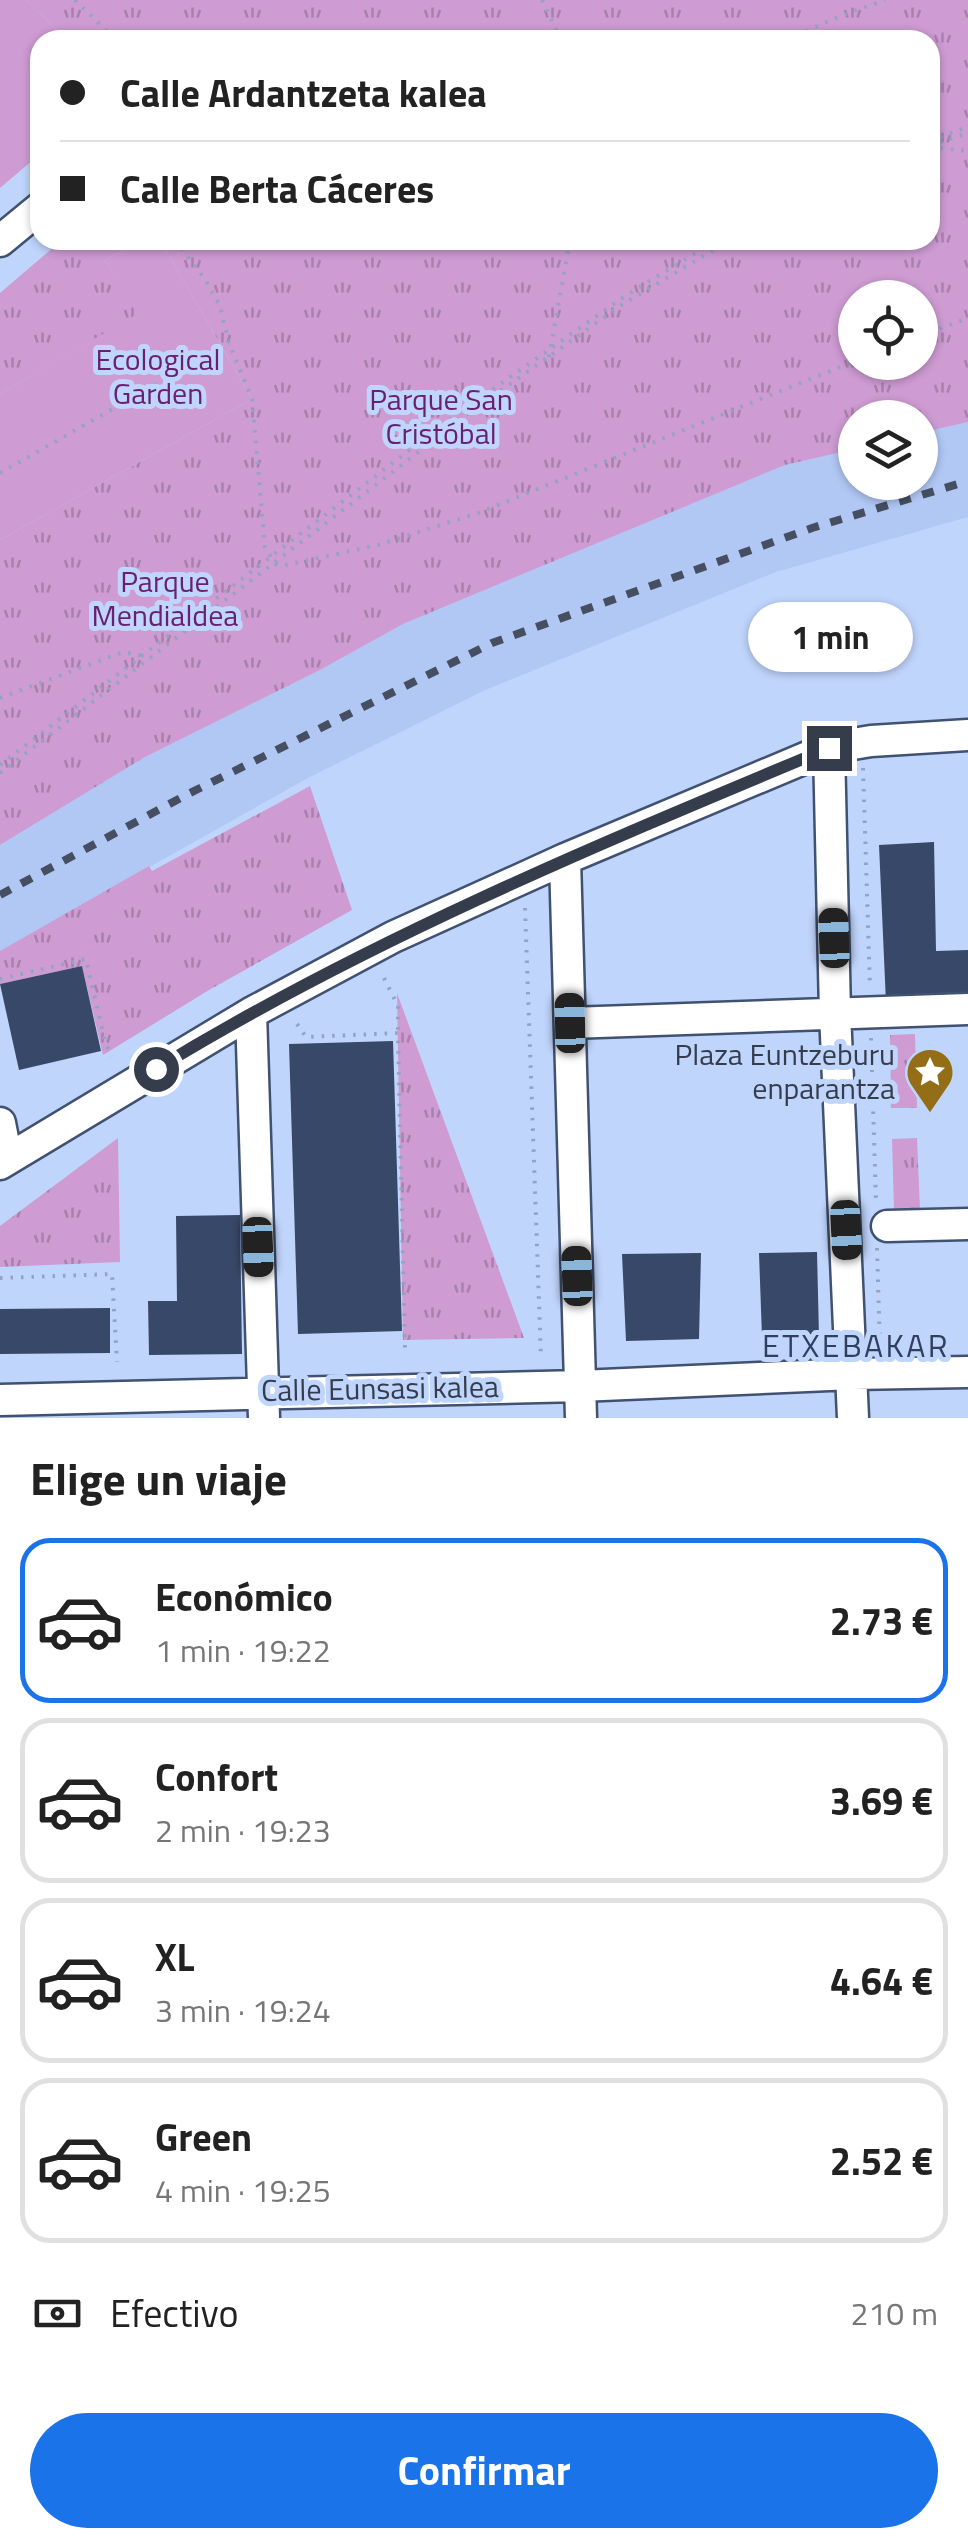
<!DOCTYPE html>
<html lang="es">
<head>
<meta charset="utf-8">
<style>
	body { margin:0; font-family:"Titillium Web",sans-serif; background:#f6f6f6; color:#222; height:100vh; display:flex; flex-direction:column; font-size:38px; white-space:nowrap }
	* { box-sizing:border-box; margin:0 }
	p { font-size:32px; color:#767676 }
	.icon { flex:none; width:55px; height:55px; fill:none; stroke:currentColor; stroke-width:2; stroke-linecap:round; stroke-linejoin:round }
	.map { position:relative; height:1418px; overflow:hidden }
	.side { display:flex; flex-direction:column; background:#fff; flex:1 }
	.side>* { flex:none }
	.guide { position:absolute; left:30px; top:30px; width:910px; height:220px; border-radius:30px; box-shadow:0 2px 8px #0004; display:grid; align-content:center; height:220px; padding:0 30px; background:#fff }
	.fabs { position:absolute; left:838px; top:280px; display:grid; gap:20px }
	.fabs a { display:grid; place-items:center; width:100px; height:100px; border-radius:50%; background:#fff; box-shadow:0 2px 8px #0004; font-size:50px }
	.end { position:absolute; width:45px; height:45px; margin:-22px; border:12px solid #353d4d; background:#fff; box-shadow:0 0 0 5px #fff }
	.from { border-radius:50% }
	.bubble { position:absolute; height:70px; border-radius:35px; background:#fff; box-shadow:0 2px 8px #0004; font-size:32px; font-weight:700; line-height:70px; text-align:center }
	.car { position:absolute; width:30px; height:60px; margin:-30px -15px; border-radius:12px; box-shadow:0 0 8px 2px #0007; background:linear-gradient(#222 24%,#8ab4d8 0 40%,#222 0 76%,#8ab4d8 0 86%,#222 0) }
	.guide b { display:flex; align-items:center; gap:35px; height:95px; font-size:38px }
	.guide b+b { border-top:2px solid #e0e0e0 }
	.guide i { width:25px; height:25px; background:#222 }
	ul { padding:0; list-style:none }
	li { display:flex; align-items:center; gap:30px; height:165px; margin:0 20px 15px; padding:0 10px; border:5px solid #e0e0e0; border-radius:30px }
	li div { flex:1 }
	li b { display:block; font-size:38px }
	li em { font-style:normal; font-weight:700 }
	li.active { border-color:#1a73e8 }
	li>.icon { width:90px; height:90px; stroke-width:1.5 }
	h2 { padding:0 30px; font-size:45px; line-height:120px }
	.pay { display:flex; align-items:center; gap:25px; height:110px; padding:0 30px; font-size:38px }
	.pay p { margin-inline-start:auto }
	.action { display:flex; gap:20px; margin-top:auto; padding:20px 30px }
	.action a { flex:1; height:115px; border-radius:60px; background:#1a73e8; color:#fff; font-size:40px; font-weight:700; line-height:115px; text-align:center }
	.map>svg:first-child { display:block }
	.built { fill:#b1c8f5 }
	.grass { fill:url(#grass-tufts); fill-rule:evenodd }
	.garden { fill:#ce9bd3 }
	.building { fill:#384868 }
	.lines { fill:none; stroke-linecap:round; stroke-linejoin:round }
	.minor-casing { stroke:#415172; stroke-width:35 }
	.path { stroke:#93a3c3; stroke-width:4; stroke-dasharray:2.5 8; stroke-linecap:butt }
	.minor { stroke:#fff; stroke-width:30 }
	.rail { stroke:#464f62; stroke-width:8; stroke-dasharray:12 12; stroke-linecap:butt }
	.route { stroke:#353d4d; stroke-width:12 }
	.labels { text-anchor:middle; stroke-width:10; stroke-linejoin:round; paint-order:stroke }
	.park-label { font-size:30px; fill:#692071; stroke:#c0d5fc }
	.poi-label { font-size:30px; fill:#353d4d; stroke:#c0d5fc; text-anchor:end }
	.street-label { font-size:30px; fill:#353d4d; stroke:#c0d5fc }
	.neighbourhood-label { font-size:32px; letter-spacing:2.5px; fill:#2f3f5e; stroke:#c0d5fc }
</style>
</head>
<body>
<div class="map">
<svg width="968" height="1418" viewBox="0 0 968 1418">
	<defs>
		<pattern id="grass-tufts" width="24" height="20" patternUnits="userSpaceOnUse" patternTransform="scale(2.5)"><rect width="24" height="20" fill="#ce9bd3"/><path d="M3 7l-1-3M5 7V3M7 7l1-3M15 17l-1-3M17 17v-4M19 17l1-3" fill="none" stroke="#a880ad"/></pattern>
	</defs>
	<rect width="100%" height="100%" fill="#c0d5fc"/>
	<path class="built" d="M968 422V517L776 572 483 691 308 778 0 951V845L145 757 320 670 403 624 785 465 855 449V482H920V433Z"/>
	<path class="grass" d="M26 0H968V422L920 433V418H855V449L785 465 403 624 320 670 145 757 0 845V540L252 399 160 240H930V40H68ZM855 298H920V362H855Z
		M62 240H142L105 260 138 314 0 394V293Z
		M310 786 352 910 209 990 103 1055 82 966 0 984V951L149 866 152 871Z
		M397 993 524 1338 403 1340Z
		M915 1034 917 1108H891L890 1035Z
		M118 1138 120 1262 0 1267V1226Z
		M917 1138 920 1210H894L892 1139Z"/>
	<path class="garden" d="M0 0H26L68 40H40V154L0 188Z
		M142 240H160L252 399 0 540V394L137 314 105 260Z"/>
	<path class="building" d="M934 842 936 951 968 950V1000L886 1003 879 845Z
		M82 966 101 1051 19 1070 0 984Z
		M393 1041 402 1331 298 1334 289 1044Z
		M240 1215 242 1354 149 1355 148 1301H177L176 1216Z
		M817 1252 819 1336 762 1337 759 1253Z
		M701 1253 699 1339 626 1341 622 1254Z
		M110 1308V1353L0 1354V1309Z"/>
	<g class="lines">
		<g class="minor-casing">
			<path id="minor" d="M0 241 40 208
				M829 748 835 1013 853 1418
				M565 859 581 1418
				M251 1013 264 1418
				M570 1023 968 1009
				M0 1123 7 1159
				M0 1164 251 1013 393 937 565 859 829 748 871 741 968 735
				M887 1226 968 1224
				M0 1400 580 1386 852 1374 968 1372"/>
		</g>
		<path class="path" d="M75 0 116 40
			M542 0 561 40
			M787 40 840 16 885 0
			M930 140 968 127
			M930 146 968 133
			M930 147 968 151
			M175 240 204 278 220 306 229 343 252 399 265 547 275 564
			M920 336 968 318
			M549 357 570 240
			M0 473 229 343
			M275 564 282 566 378 545 478 513 855 361
			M0 698 123 652 143 656
			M0 765 438 428 625 296 717 240
			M863 768 870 988
			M0 773 468 414 623 304 730 240
			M525 908 541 1358
			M384 978 398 1006V1033
			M0 979 86 959 105 1042 112 1056
			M297 1024 306 1037 398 1033 405 1352
			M871 1038 876 1203
			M877 1248 880 1348
			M0 1278 112 1274 117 1362"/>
		<use href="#minor" class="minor"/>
		<path class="rail" d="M0 895 188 794 492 643 812 528 968 481"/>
	</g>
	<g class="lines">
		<path class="route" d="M156 1069C369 939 599 844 829 748"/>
	</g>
	<defs>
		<g id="sight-pin" transform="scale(2.5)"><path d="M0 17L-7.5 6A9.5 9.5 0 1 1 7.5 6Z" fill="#936e16" stroke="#c0d5fc"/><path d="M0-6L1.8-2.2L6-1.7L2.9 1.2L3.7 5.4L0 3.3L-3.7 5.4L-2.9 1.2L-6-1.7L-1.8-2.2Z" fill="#fff"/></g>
	</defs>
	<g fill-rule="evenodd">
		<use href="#sight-pin" x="930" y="1072"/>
	</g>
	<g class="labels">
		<g class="park-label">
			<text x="158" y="370">Ecological<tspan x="158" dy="34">Garden</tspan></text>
			<text x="441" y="410">Parque San<tspan x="441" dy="34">Cristóbal</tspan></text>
			<text x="165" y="592">Parque<tspan x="165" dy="34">Mendialdea</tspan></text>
		</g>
		<g class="poi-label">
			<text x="895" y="1065">Plaza Euntzeburu<tspan x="895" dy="34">enparantza</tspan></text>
		</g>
		<g class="street-label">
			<text transform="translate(380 1389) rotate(-1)" y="10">Calle Eunsasi kalea</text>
		</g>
		<g class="neighbourhood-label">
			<text x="856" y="1357">ETXEBAKAR</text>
		</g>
	</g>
</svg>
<div class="fabs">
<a><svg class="icon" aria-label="locate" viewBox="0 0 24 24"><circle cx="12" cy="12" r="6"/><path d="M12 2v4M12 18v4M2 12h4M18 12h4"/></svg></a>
<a><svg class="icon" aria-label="layers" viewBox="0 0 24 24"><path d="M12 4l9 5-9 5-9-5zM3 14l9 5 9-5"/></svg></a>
</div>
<i class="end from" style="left:156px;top:1069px"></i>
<i class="end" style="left:829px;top:748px"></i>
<div class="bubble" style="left:748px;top:602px;width:165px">1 min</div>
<i class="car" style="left:834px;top:938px;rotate:358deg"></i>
<i class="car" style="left:570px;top:1023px;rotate:359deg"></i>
<i class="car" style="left:846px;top:1230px;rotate:177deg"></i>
<i class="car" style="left:258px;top:1247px;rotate:178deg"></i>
<i class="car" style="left:577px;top:1276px;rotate:358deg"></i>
<div class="guide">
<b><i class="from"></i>Calle Ardantzeta kalea</b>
<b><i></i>Calle Berta Cáceres</b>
</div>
</div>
<section class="side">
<h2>Elige un viaje</h2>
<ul>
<li class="active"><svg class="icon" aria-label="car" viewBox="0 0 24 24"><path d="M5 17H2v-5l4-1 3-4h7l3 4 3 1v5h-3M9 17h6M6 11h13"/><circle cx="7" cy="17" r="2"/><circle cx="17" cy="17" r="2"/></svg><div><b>Económico</b><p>1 min · 19:22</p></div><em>2.73 €</em></li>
<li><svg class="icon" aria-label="car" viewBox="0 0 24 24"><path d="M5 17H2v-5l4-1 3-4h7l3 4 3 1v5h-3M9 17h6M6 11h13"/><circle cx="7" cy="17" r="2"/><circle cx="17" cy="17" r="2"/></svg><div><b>Confort</b><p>2 min · 19:23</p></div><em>3.69 €</em></li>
<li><svg class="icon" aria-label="car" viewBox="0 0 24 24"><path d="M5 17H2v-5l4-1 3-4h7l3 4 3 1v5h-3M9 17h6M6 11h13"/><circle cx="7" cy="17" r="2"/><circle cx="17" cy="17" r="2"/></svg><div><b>XL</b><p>3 min · 19:24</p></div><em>4.64 €</em></li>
<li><svg class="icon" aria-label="car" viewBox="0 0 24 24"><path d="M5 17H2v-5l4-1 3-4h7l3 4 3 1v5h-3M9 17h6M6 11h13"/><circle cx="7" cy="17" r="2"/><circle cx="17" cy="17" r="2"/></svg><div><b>Green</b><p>4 min · 19:25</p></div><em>2.52 €</em></li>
</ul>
<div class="pay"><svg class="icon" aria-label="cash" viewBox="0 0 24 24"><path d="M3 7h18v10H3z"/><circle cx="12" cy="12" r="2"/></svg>Efectivo<p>210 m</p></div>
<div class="action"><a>Confirmar</a></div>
</section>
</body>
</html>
